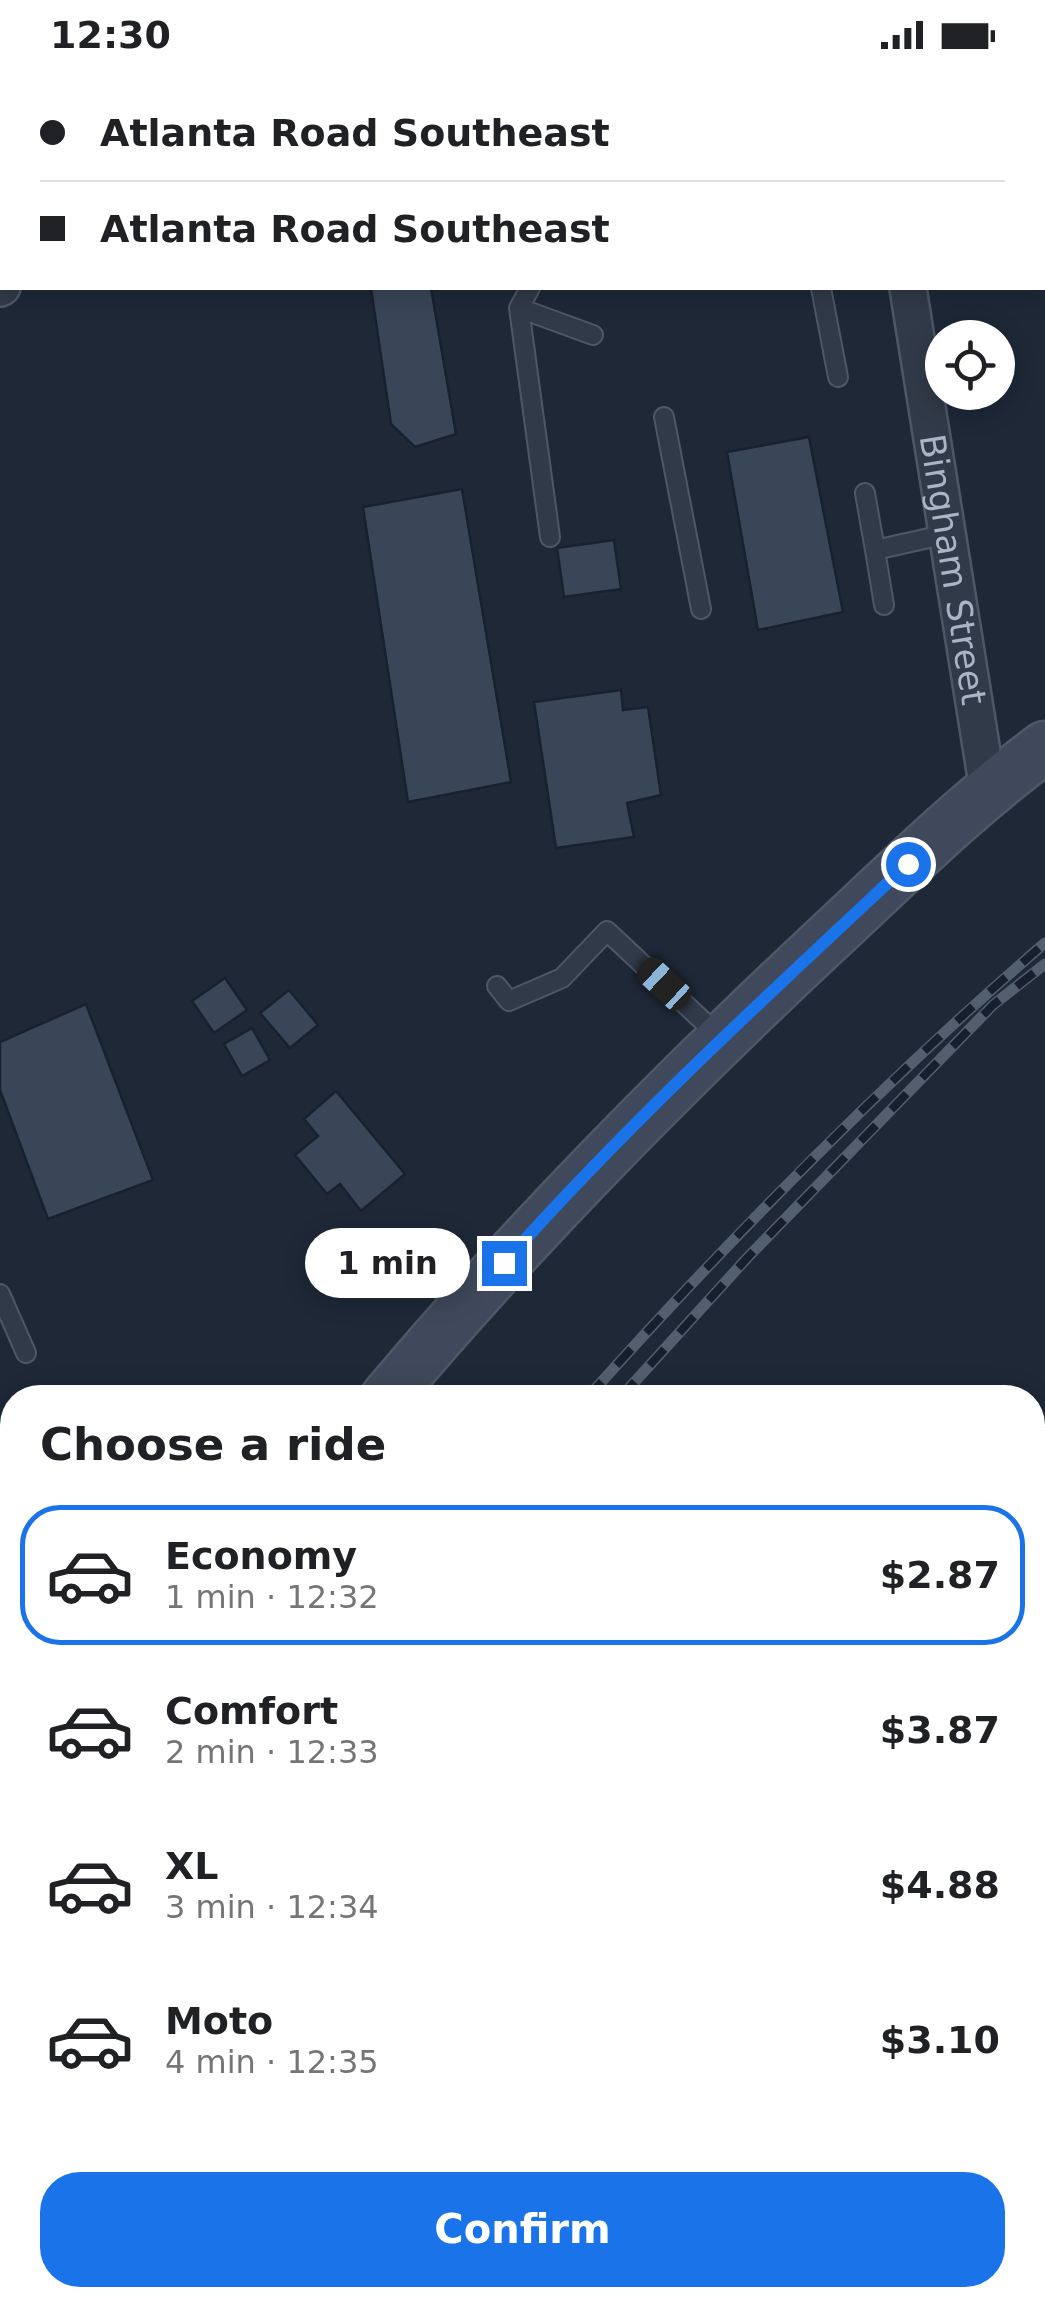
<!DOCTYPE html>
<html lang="en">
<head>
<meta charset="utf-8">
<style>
	body { margin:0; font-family:"DejaVu Sans",sans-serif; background:#f6f6f6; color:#202124; height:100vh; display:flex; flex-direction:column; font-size:38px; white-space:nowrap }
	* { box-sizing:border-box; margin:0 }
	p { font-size:32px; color:#757577 }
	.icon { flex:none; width:55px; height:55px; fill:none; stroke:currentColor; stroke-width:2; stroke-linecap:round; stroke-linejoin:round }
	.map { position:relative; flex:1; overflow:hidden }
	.panel { position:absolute; left:0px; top:1315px; width:1045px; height:922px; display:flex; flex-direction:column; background:#fff; border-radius:40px 40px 0 0; box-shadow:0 5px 25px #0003 }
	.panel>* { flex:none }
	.banner { position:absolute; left:0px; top:0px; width:1045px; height:220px; box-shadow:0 5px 25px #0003; display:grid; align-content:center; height:220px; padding:0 40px; background:#fff }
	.buttons { position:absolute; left:925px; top:250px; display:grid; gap:20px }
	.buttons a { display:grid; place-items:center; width:90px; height:90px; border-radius:50%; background:#fff; box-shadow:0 5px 25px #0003; font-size:50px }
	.end { position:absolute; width:45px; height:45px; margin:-22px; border:12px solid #1a73e8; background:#fff; box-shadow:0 0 0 5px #fff }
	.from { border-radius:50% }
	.bubble { position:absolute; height:70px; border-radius:35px; background:#fff; box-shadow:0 5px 25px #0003; font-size:32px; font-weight:700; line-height:70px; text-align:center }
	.car { position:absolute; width:30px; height:60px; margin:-30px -15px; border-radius:12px; box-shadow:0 0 8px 2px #0007; background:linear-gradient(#222 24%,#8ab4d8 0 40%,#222 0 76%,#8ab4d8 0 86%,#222 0) }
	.banner b { display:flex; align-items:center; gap:35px; height:95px; font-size:38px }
	.banner b+b { border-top:2px solid #e0e0e0 }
	.banner i { width:25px; height:25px; background:#202124 }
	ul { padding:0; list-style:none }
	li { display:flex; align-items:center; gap:30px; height:140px; margin:0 20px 15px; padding:0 20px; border:5px solid transparent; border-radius:40px }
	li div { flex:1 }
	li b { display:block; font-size:38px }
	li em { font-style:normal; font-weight:700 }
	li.on { border-color:#1a73e8 }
	li>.icon { width:90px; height:90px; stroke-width:1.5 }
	h2 { padding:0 40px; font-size:45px; line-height:120px }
	.button { display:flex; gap:20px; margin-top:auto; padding:20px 40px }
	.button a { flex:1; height:115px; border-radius:40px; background:#1a73e8; color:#fff; font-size:40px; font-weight:700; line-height:115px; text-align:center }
	.status { display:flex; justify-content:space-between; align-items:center; height:70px; padding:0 50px; background:#fff; direction:ltr }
	.status svg { height:28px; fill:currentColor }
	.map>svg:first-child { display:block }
	.building { fill:#394658; stroke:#19212e; stroke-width:2.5 }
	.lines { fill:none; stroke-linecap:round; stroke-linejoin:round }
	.service-casing { stroke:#4f5766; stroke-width:22 }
	.minor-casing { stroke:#4f5766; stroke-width:40 }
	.tertiary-casing { stroke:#4f5766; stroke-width:48 }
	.secondary-casing { stroke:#4f5766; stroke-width:55 }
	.service { stroke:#313a48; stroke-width:18 }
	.minor { stroke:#313a48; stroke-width:35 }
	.tertiary { stroke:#313a48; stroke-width:42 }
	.secondary { stroke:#3f495b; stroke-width:50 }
	.rail-casing { stroke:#535e6f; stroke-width:11 }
	.rail { stroke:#171f2c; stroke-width:8; stroke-dasharray:22; stroke-linecap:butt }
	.route { stroke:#1a73e8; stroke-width:12 }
	.labels { text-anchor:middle; stroke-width:10; stroke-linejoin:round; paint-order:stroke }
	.street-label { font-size:35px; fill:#abb4c5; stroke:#171f2c }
</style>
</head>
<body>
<div class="status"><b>12:30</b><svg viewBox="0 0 49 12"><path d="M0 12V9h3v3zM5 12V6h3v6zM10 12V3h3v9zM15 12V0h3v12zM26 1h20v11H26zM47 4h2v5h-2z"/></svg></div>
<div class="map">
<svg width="1045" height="2237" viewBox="0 0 1045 2237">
	<rect width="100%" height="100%" fill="#1e2837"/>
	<path class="building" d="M0 0H50V2H2L0 42Z
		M371 218H431L456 364 415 377 391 354Z
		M809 367 843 542 758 560 727 382Z
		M462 419 511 712 408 732 363 437Z
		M614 470 621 519 564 527 557 478Z
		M621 620 623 640 648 637 661 725 627 733 634 767 556 778 534 632Z
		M225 908 247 940 214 963 192 931Z
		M289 920 318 955 290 978 260 943Z
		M86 934 153 1110 48 1149 0 1020V972Z
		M252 958 270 990 242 1006 224 974Z
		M336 1021 405 1104 361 1141 340 1114 327 1124 295 1085 318 1066 304 1049Z"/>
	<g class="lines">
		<g class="service-casing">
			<path id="service" d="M530 218 519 238 550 467
				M821 218 838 307
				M519 238 593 265
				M664 347 701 539
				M865 423 875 480 947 464
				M875 480 884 535
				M497 916 509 931 562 908 607 861 721 968
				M0 1224 26 1283"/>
		</g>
		<g class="minor-casing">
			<g id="minor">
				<path d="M850 2 860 0"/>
				<path d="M0 218 2 217"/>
				<path id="s1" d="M908 218 988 720"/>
				<path d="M818 2225 831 2237"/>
			</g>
		</g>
		<g class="tertiary-casing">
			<path id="tertiary" d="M1032 1487 1045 1477
				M330 2237 341 2225"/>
		</g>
		<g class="secondary-casing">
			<path id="secondary" d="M386 1328C522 1166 669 1017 823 873 895 806 965 736 1045 677
				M0 1809 12 1793"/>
		</g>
		<use href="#service" class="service"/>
		<use href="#minor" class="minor"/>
		<use href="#tertiary" class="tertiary"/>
		<use href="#secondary" class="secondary"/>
		<g class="rail-casing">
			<path id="rail" d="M587 1328C731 1167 881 1014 1045 873
				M620 1328 748 1187 993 935 1045 894
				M0 2049 12 2033
				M0 2092 12 2077"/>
		</g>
		<use href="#rail" class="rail"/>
	</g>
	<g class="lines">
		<path class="route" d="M504 1193C630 1051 770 923 908 794"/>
	</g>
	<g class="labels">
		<g class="street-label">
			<text dy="12" stroke="none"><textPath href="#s1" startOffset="285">Bingham Street</textPath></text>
		</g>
	</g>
</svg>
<div class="buttons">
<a><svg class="icon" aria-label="locate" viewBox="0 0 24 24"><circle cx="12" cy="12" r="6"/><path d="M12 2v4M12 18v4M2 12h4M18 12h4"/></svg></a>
</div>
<i class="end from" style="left:908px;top:794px"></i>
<i class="end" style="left:504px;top:1193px"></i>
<div class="bubble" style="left:305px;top:1158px;width:165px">1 min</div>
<i class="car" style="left:664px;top:914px;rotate:313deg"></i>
<div class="banner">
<b><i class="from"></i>Atlanta Road Southeast</b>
<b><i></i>Atlanta Road Southeast</b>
</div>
<section class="panel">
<h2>Choose a ride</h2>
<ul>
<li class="on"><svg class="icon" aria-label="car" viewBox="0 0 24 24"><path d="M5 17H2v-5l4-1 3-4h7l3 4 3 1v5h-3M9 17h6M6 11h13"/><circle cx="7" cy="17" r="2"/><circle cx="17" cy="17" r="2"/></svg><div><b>Economy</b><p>1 min · 12:32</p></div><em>$2.87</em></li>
<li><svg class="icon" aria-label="car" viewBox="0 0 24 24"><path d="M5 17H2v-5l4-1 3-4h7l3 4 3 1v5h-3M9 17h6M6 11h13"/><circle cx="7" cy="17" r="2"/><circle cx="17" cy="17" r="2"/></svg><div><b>Comfort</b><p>2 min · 12:33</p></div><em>$3.87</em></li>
<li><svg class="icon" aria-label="car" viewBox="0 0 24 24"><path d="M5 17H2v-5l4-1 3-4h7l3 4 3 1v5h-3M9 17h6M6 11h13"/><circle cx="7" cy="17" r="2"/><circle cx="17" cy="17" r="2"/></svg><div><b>XL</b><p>3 min · 12:34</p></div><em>$4.88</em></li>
<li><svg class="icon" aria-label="car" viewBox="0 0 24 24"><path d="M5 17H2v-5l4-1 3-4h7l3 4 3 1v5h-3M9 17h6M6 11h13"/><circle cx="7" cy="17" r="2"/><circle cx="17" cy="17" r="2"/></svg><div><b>Moto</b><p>4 min · 12:35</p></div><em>$3.10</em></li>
</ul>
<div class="button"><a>Confirm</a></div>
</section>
</div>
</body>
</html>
